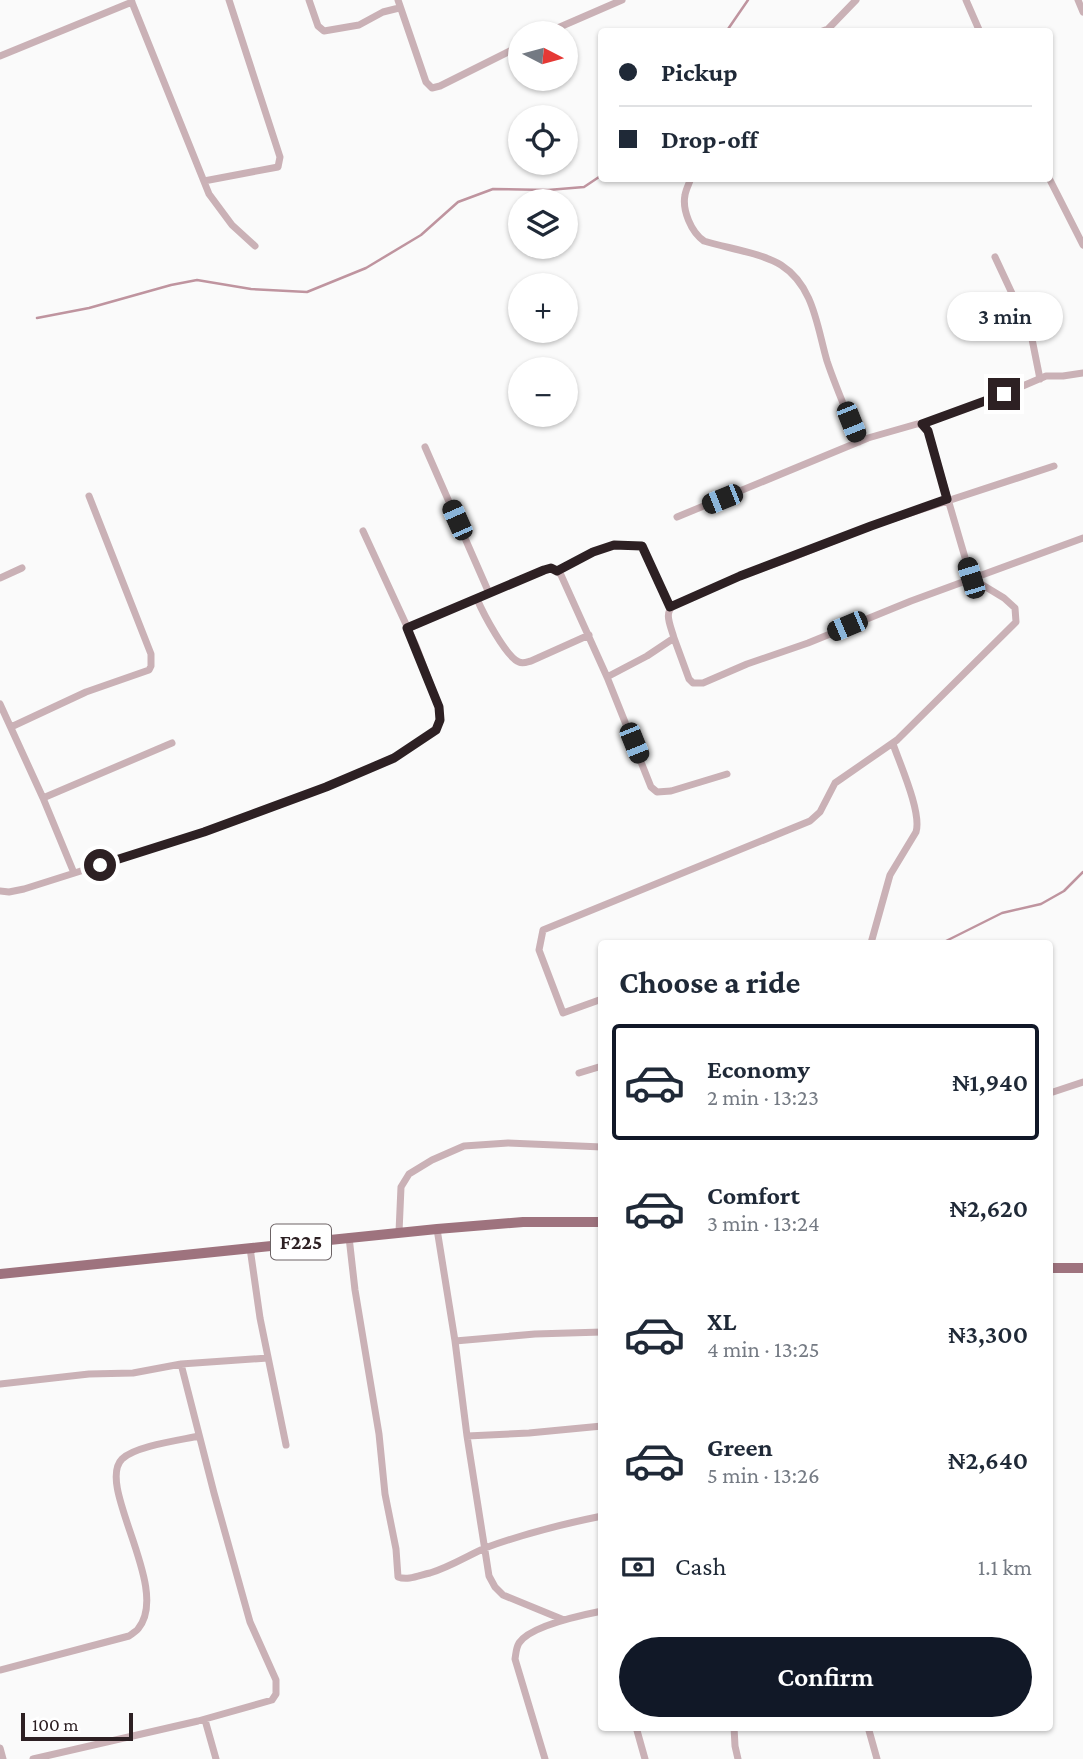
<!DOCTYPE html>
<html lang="en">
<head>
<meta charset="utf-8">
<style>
	body { margin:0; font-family:"Crimson Pro",serif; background:#f6f6f7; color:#1f2937; height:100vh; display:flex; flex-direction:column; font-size:26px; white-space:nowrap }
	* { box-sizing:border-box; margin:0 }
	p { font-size:23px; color:#747a83 }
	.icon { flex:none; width:38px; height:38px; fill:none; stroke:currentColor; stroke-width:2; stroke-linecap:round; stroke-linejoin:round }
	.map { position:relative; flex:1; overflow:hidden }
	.drawer { position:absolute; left:598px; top:940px; width:455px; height:791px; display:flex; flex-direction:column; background:#fff; border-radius:7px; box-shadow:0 2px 5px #0004 }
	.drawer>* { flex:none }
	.top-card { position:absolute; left:598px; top:28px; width:455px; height:154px; border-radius:7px; box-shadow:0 2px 5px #0004; display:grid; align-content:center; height:154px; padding:0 21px; background:#fff }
	.needle { width:46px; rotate:96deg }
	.buttons { position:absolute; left:508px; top:21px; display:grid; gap:14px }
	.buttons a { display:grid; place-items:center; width:70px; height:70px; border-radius:50%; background:#fff; box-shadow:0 2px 5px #0004; font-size:35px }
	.scale { position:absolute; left:21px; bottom:18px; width:112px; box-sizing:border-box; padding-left:7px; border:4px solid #2d2023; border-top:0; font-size:19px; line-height:24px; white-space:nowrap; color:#2d2023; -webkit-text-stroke:5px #fff; paint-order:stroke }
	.end { position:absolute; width:32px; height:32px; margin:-16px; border:9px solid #2d2023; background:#fff; box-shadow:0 0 0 4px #fff }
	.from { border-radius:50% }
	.bubble { position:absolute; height:49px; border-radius:24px; background:#fff; box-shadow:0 2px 5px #0004; font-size:23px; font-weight:600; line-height:49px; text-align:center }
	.car { position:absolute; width:21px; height:42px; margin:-21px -10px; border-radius:9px; box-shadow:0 0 5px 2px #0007; background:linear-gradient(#222 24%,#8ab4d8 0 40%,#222 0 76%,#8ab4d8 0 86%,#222 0) }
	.top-card b { display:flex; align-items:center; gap:24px; height:66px; font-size:26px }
	.top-card b+b { border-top:2px solid #e0e1e3 }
	.top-card i { width:18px; height:18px; background:#1f2937 }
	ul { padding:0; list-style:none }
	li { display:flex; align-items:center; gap:21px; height:116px; margin:0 14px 10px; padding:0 7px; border:4px solid transparent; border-radius:7px }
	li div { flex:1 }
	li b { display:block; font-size:26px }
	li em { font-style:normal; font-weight:600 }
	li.on { border-color:#111827 }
	li>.icon { width:63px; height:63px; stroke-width:1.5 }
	h2 { padding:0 21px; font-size:32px; line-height:84px }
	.pay { display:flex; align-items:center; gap:18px; height:77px; padding:0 21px; font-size:26px }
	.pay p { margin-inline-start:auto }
	.primary-button { display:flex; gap:14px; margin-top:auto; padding:14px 21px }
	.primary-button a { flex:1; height:80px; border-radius:42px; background:#111827; color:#fff; font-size:28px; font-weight:600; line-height:80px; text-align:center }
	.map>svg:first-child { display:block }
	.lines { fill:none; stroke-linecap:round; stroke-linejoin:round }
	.stream { stroke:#bf949f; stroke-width:2.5 }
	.street { stroke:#cab1b6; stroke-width:7 }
	.primary { stroke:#9e737e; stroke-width:10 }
	.route { stroke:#2d2023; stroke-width:9 }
	.labels { text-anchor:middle; stroke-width:7; stroke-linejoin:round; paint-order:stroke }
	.shield { fill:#fff; stroke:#6c6365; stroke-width:2 }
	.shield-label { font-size:21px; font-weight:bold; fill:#2d2023 }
</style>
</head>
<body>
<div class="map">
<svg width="1083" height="1759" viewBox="0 0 1083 1759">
	<rect width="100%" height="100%" fill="#fafafa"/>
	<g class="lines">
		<path class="stream" d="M726 32 748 0
			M37 318 89 308 171 285 197 280 251 289 307 292 366 268 421 235 458 202 493 189 548 190 584 187 602 175
			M942 943 1002 913 1041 904 1064 891 1083 872"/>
		<path class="street" d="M131 0 209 194 232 225 255 246
			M309 0 318 26 324 31 359 25 383 12 399 8
			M398 0 426 82 432 88 440 86 520 46
			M966 0 980 32
			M1078 0 1083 12
			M820 32 828 29 856 0
			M546 33 622 0
			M0 56 132 2
			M691 178C689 184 686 189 685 195 682 210 691 232 704 241 726 248 762 253 781 265 814 286 817 327 827 361 836 388 848 415 859 442
			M1049 178 1083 245
			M204 181 278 167 280 157 229 0
			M995 257 1031 334 1040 379
			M922 424 1004 394 1046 376H1063L1083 373
			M425 447 489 593
			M557 571 593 552 614 545 642 546 670 607
			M0 578 22 568
			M477 599C483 613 506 657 519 662 523 664 527 662 531 661L589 635
			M407 628 544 570C552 568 556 569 561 575L607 677 651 787 657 792 671 791 727 774
			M674 638 689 679 693 683H703L747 664 808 643 911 601 1083 538
			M607 677 647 656 674 638C671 626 663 613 674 605L740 576 791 558 871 526 1054 466
			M0 704 43 798 74 873
			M11 727 86 692 149 670 151 666V654L89 496
			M43 798 172 743
			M0 891 9 892 24 889 204 832 326 787 394 758 436 730 440 720 439 707 416 646 363 531
			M871 943 890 875 916 832C922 813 900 764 893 744
			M602 999 563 1013 539 950 543 930 810 821 820 812 835 783 897 740 1016 622 1015 608 1004 598 971 578 928 431 922 424H917L868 438 677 517
			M579 1073 602 1066
			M1050 1093 1083 1082
			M437 1229 455 1341 467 1436 489 1576 495 1587 503 1595 564 1620
			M399 1232 401 1187 409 1174 432 1160 464 1146 508 1143 602 1147
			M349 1237 355 1290 379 1434 385 1494 396 1549 398 1577C408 1581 420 1575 430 1573 450 1567 467 1556 485 1548 523 1534 563 1524 602 1516
			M250 1248 260 1318 286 1445
			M455 1341 535 1334 602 1332
			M0 1384 89 1374 133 1373 181 1364 268 1358
			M467 1436 529 1433 602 1426
			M0 1670 129 1636C130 1635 138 1630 138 1629 172 1589 95 1486 122 1459 135 1446 181 1440 199 1436
			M205 1720 216 1759
			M636 1727 645 1759
			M734 1727 735 1746 738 1759
			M868 1727 877 1759
			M0 1748 3 1759
			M33 1759 198 1721 272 1700 276 1694V1680L250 1622 214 1493 181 1364
			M545 1759 515 1659C516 1653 516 1648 519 1643 530 1626 582 1615 602 1611"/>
		<path class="primary" d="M1050 1268H1083
			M0 1274 437 1229 523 1222H602"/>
	</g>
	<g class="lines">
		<path class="route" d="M100 865 204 832 253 814 326 787 394 758 436 730 440 720 439 707 407 628 544 570 551 568 557 571 593 552 614 545 642 546 670 607 740 576 871 526 947 499 928 431 922 424 1004 394"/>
	</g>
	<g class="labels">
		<rect class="shield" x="271" y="1224.5" width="60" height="35" rx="5"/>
		<g class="shield-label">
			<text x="301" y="1249">F225</text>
		</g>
	</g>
</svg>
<div class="buttons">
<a><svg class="needle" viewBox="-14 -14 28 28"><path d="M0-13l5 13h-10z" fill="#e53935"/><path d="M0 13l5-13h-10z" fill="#747a83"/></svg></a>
<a><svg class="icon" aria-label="locate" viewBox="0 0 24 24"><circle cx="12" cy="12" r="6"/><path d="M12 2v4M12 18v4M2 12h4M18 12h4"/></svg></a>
<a><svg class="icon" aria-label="layers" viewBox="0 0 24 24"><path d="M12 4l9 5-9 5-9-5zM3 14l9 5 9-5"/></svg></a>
<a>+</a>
<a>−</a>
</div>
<div class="scale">100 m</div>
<i class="end from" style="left:100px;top:865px"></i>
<i class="end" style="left:1004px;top:394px"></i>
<div class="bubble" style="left:947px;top:292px;width:116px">3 min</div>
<i class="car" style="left:851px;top:422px;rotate:158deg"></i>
<i class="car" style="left:722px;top:499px;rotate:248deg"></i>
<i class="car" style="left:457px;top:520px;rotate:336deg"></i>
<i class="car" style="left:971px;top:578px;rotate:343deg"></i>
<i class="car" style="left:847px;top:626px;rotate:247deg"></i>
<i class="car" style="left:634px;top:743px;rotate:158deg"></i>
<div class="top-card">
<b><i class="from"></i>Pickup</b>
<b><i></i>Drop-off</b>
</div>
<section class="drawer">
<h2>Choose a ride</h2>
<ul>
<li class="on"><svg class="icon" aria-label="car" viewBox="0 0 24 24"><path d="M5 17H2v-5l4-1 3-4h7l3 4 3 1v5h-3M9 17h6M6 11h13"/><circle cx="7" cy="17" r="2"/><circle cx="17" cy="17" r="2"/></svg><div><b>Economy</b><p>2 min · 13:23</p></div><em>₦1,940</em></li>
<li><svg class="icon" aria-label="car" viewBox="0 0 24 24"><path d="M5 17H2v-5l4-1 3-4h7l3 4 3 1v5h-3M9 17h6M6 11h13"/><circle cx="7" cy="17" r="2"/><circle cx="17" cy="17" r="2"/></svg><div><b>Comfort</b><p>3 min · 13:24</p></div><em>₦2,620</em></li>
<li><svg class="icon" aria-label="car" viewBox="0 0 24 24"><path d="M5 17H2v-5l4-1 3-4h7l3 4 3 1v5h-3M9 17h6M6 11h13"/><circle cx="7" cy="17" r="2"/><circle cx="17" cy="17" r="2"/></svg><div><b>XL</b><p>4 min · 13:25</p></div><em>₦3,300</em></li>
<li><svg class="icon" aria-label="car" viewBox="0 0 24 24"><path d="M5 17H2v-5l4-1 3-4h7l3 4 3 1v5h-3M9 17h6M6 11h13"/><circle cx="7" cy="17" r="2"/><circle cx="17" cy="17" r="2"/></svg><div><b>Green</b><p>5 min · 13:26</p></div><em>₦2,640</em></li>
</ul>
<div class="pay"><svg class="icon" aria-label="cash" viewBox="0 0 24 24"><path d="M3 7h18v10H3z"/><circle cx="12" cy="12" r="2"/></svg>Cash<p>1.1 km</p></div>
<div class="primary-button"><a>Confirm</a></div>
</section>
</div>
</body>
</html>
